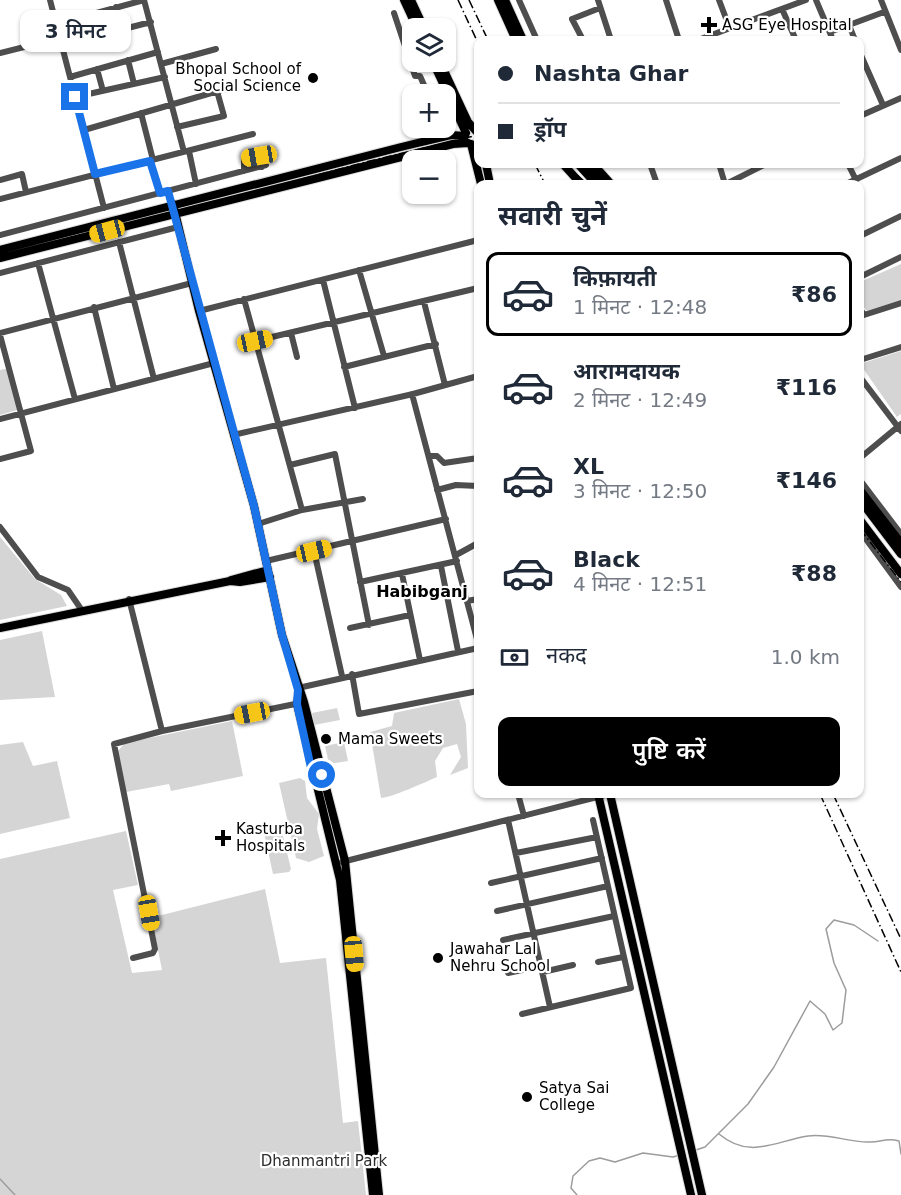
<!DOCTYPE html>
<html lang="hi">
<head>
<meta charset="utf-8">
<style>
	body { margin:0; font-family:"DejaVu Sans","Noto Sans Devanagari",sans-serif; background:#f2f2f3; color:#1f2937; height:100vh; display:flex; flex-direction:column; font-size:22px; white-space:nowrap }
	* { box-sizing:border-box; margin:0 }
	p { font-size:20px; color:#747a83 }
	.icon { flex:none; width:33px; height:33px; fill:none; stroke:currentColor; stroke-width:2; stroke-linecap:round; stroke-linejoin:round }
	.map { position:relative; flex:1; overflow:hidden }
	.details { position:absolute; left:474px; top:180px; width:390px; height:618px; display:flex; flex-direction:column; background:#fff; border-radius:12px; box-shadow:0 2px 4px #0004 }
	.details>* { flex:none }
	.top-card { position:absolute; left:474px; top:36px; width:390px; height:132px; border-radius:12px; box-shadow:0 2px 4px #0004; display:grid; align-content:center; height:132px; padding:0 24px; background:#fff }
	.tools { position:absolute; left:402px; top:18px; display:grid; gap:12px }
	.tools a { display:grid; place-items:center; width:54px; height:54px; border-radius:12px; background:#fff; box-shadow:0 2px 4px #0004; font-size:30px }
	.end { position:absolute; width:27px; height:27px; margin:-14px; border:8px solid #1a73e8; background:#fff; box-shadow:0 0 0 3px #fff }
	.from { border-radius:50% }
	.bubble { position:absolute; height:42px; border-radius:12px; background:#fff; box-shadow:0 2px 4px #0004; font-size:20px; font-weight:600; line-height:42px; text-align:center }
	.car { position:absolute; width:18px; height:36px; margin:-18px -9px; border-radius:8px; box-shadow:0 0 4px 2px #0007; background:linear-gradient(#f5c518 24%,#345 0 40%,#f5c518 0 76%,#345 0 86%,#f5c518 0) }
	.top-card b { display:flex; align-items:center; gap:21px; height:57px; font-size:22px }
	.top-card b+b { border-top:2px solid #e0e1e3 }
	.top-card i { width:15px; height:15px; background:#1f2937 }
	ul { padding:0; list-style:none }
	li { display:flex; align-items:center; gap:18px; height:84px; margin:0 12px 9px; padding:0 12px; border:3px solid transparent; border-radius:12px }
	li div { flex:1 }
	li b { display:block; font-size:22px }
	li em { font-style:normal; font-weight:600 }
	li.on { border-color:#000 }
	li>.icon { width:54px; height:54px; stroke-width:1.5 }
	h2 { padding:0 24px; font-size:27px; line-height:72px }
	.pay { display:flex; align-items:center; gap:15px; height:66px; padding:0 24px; font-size:22px }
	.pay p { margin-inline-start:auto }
	.action { display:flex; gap:12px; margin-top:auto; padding:12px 24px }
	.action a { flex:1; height:69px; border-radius:12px; background:#000; color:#fff; font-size:24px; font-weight:600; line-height:69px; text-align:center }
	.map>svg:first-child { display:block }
	.green { fill:#d5d5d5 }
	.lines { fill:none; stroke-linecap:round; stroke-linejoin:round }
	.stream { stroke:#9c9c9c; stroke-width:1.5 }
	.major-casing { stroke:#dbdbdb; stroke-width:10 }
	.minor { stroke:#4e4e4e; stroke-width:6 }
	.major { stroke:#000; stroke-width:8 }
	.rail { stroke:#000; stroke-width:1.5; stroke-dasharray:9 3 1.5 3; stroke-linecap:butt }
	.route { stroke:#1a73e8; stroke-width:8 }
	.poi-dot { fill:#000; stroke:#fff; stroke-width:2 }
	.labels { text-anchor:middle; stroke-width:4.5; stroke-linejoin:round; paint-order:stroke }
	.poi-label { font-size:15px; fill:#000; stroke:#fff; text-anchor:start }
	.park-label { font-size:15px; fill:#2c2c2c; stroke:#fff }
	.neighbourhood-label { font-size:16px; font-weight:bold; fill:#000; stroke:#fff }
</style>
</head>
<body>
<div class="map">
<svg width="901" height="1195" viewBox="0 0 901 1195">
	<rect width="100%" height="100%" fill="#fff"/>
	<path class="green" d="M901 264V300L867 311 860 302V282Z
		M901 351V414L897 417 860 364Z
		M10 368 21 409 0 415V370Z
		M0 537 35 579 61 595 67 606 0 620Z
		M42 631 55 697 0 700V640Z
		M459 699 466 724 468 768 450 775 461 757 457 744 443 748 435 761 437 777C426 782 390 798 381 798L370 732 392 726 394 713Z
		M337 708 340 720 314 725 312 713Z
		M232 721 243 776 171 791 169 784 126 792 117 752 125 743Z
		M23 742 33 766 57 761 70 818 0 834V745Z
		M344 742 348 761 329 764 325 746Z
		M300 778 305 781 307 798 319 814 317 829 324 856 309 862 296 858 279 783Z
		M279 830 282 832 291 869 289 872 273 874 264 833Z
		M126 831 138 885 113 890 132 973 162 970 152 920 154 917 265 889 280 963 326 958 343 1123 358 1121 366 1195H0V859Z"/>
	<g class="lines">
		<path class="stream" d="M719 1134C750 1160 775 1141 808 1136 828 1133 847 1142 868 1142 881 1143 885 1137 899 1141L901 1154
			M696 1150 705 1147 748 1104 774 1067 810 1001 825 1014 833 1030 842 1023 846 990 834 963 826 929 834 920 854 925 878 941
			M0 1179 15 1195
			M577 1195 571 1188 573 1176 589 1161 600 1158 615 1162 643 1153 673 1157 680 1155"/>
		<g class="major-casing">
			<path id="major" d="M404 0 417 28
				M411 0 424 28
				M498 0 516 40
				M505 0 523 40
				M433 62 466 133
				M440 62 468 122 476 131
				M471 144 481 184
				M486 164 490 184
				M563 164 581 184
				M578 164 596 184
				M586 164 605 184
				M593 164 611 184
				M173 204 199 311 254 506 282 635 304 702 345 861 379 1195
				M0 250 401 147 451 135 465 136
				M0 258 453 144 468 143
				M860 490 901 543
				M860 500 901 554
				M860 520 901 574
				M231 580 268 570
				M0 628 230 581 240 582 270 577
				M299 690 297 704 340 880 373 1195
				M598 794 691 1195
				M610 794 702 1195"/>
		</g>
		<path class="minor" d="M50 0 104 208
			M519 0 537 40
			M598 0 611 40
			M666 0 679 40
			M719 0 730 29
			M816 0 833 40
			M881 0 901 50
			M116 7 122 30
			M782 9 796 40
			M394 13 415 76H420L428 94
			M84 17 89 38
			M56 24 144 0 184 152
			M849 25 855 40
			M830 32 884 12
			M583 40 572 19 600 8
			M698 40 806 0
			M62 45 151 22
			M0 53 60 38
			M860 53 883 105
			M128 60 134 84
			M161 64 216 49
			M97 69 103 91
			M70 77 158 52
			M75 97 165 77
			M141 113 153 160
			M860 116 901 98
			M177 127 224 116 217 91
			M445 128 451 135
			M84 130 232 87
			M189 151 196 184
			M150 161 160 193
			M650 164 657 184
			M719 164 725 184
			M848 164 856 180
			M244 171V159L259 156 262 167
			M0 180 22 174 26 192
			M726 184 766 164
			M846 184 901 158
			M0 199 253 134
			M0 235 266 165
			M860 236 901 216
			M119 242 154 379
			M38 263 75 399
			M359 270 384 356
			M0 273 178 227
			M860 277 901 257
			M323 280 355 408
			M244 299 302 510
			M424 302 445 385
			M94 307 114 389
			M860 309 864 315 901 303
			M199 311 478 240
			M0 333 192 283
			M291 333 297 357
			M0 335 31 451 0 459
			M255 341 478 288
			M860 360 901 347
			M344 367 436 344
			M860 377 901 431
			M412 394 478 643
			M0 419 214 363
			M233 435 413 394 478 376
			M429 456H437L444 463 478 458
			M860 458 901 424
			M290 465 335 454 369 625
			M860 480 901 534
			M437 490 456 485 478 486
			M258 524 302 510 363 499
			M0 527 38 577 68 590 81 609
			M860 531 901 587
			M314 551 342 676
			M456 555 478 543
			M266 561 446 519
			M441 566 458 651
			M402 574 420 660
			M360 582 457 561
			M129 599 162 731
			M467 601 478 599
			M350 628 410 615
			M352 674 359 714 478 691
			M298 688 478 648
			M518 794 524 816
			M508 820 550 1007
			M516 853 597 837
			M342 862 609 794
			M491 883 602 858
			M497 911 608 886
			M503 940 614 916
			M133 958 153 953 155 949 114 744 162 731 300 703
			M598 962 623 957
			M543 972 573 965
			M508 973 541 966
			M522 1014 631 988 593 820"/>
		<use href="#major" class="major"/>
		<path class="rail" d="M458 0 478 43
			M469 0 488 40
			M535 164 545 184
			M565 164 587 184
			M0 259 370 161 478 135
			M860 529 901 582
			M820 794 901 972
			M833 794 901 939"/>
	</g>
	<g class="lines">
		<path class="route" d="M75 97 95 174 150 161 160 193 168 191 254 506 282 635 298 690 297 704 313 777 322 775"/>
	</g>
	<g class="poi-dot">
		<path d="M706 16h6v6h6v6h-6v6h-6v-6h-6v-6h6z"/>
		<circle cx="313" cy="78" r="6"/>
		<circle cx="326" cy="739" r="6"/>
		<path d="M220 829h6v6h6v6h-6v6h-6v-6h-6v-6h6z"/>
		<circle cx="438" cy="958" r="6"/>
		<circle cx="527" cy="1097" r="6"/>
	</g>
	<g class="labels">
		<g class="poi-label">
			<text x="722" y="30">ASG Eye Hospital</text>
			<text x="301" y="74" text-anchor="end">Bhopal School of<tspan x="301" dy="17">Social Science</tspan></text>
			<text x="338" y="744">Mama Sweets</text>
			<text x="236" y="834">Kasturba<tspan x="236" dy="17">Hospitals</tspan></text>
			<text x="450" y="954">Jawahar Lal<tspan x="450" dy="17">Nehru School</tspan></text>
			<text x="539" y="1093">Satya Sai<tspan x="539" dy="17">College</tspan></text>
		</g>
		<g class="park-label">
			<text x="324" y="1166">Dhanmantri Park</text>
		</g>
		<g class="neighbourhood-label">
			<text x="422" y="597">Habibganj</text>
		</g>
	</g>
</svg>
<div class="tools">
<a><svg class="icon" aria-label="layers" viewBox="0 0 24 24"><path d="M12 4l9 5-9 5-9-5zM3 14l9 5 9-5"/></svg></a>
<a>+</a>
<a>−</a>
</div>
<i class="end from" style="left:322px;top:775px"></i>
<i class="end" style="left:75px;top:97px"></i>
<div class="bubble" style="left:20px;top:10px;width:111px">3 मिनट</div>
<i class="car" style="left:259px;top:156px;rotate:260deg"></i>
<i class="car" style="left:107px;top:231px;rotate:255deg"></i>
<i class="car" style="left:255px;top:341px;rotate:78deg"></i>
<i class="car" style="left:314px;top:551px;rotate:77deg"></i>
<i class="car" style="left:252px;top:713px;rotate:259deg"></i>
<i class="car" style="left:149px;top:913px;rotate:170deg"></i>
<i class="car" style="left:354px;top:954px;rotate:175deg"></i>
<div class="top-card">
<b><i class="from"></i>Nashta Ghar</b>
<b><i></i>ड्रॉप</b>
</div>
<section class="details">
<h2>सवारी चुनें</h2>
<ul>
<li class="on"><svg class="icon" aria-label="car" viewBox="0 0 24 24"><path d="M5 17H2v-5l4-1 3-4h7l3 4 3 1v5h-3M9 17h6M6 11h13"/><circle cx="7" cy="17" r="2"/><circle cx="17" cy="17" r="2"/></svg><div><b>किफ़ायती</b><p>1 मिनट · 12:48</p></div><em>₹86</em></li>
<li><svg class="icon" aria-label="car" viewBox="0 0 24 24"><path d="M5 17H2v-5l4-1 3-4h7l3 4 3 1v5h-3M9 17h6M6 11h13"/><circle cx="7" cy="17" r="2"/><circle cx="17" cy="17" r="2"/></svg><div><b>आरामदायक</b><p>2 मिनट · 12:49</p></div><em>₹116</em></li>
<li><svg class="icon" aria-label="car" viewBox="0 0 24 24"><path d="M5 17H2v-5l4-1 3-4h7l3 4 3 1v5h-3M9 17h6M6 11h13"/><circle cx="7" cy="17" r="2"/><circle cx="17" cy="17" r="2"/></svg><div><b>XL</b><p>3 मिनट · 12:50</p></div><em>₹146</em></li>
<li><svg class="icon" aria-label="car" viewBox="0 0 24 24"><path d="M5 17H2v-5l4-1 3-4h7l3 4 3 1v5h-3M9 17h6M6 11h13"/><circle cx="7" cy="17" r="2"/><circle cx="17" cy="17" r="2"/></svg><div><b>Black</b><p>4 मिनट · 12:51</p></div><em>₹88</em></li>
</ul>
<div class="pay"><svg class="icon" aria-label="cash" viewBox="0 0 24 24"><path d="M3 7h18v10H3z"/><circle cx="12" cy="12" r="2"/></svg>नकद<p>1.0 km</p></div>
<div class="action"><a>पुष्टि करें</a></div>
</section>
</div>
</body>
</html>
